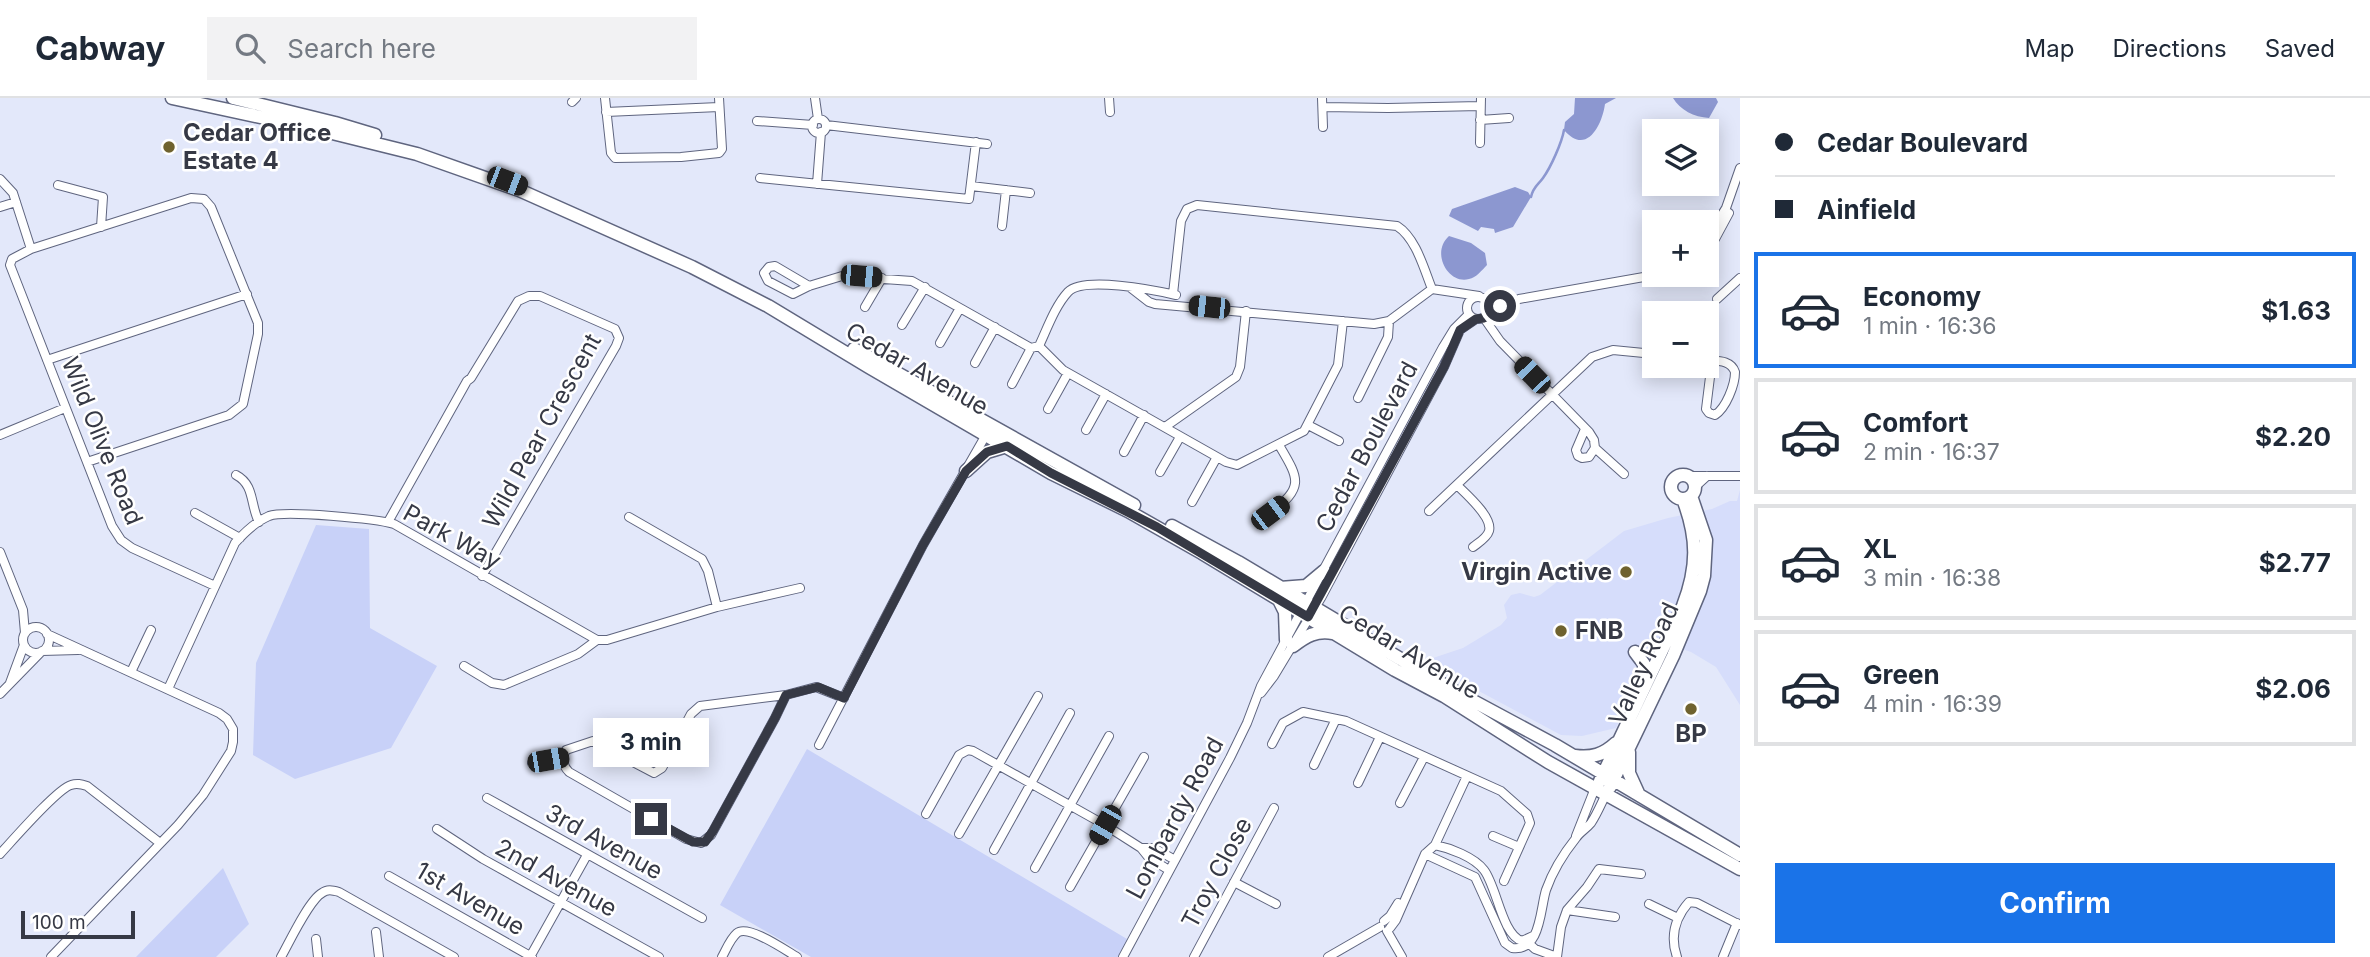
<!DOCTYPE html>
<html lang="en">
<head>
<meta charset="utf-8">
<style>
	body { margin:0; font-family:Inter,sans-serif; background:#f2f2f3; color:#1f2937; height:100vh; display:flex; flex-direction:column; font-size:26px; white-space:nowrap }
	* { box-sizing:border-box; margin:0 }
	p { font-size:23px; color:#747a83 }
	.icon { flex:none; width:38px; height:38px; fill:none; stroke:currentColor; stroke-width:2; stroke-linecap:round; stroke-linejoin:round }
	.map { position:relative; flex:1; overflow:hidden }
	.drawer { display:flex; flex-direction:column; background:#fff; width:630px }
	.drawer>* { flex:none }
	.hud { display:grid; align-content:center; height:154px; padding:0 35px; background:#fff }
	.buttons { position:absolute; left:1642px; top:21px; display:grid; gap:14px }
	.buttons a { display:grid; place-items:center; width:77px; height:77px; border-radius:0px; background:#fff; box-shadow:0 4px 18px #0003; font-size:35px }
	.scale { position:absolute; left:21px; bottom:18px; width:114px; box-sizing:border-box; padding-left:7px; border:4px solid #363945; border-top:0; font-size:19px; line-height:24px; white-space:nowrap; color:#363945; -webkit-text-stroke:5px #fff; paint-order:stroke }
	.end { position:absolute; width:32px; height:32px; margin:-16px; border:9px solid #363945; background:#fff; box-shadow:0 0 0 4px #fff }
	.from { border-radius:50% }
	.bubble { position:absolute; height:49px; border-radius:0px; background:#fff; box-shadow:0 4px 18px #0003; font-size:23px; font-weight:700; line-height:49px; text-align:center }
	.car { position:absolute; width:21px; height:42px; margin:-21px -10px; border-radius:9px; box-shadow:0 0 5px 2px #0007; background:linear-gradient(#222 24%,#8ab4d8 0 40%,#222 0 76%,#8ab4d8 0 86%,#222 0) }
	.hud b { display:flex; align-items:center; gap:24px; height:66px; font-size:26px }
	.hud b+b { border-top:2px solid #e0e1e3 }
	.hud i { width:18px; height:18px; background:#1f2937 }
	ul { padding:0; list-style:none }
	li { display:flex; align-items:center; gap:21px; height:116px; margin:0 14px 10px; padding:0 21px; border:4px solid #e0e1e3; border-radius:0px }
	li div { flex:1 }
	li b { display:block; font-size:26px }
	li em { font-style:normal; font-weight:700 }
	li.selected { border-color:#1a73e8 }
	li>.icon { width:63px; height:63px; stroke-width:1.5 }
	.primary-button { display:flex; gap:14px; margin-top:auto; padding:14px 35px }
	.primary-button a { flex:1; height:80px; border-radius:0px; background:#1a73e8; color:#fff; font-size:28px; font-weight:700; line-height:80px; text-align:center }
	header { display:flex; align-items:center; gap:42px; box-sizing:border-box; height:98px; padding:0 35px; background:#fff; border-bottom:2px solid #e0e1e3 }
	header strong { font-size:33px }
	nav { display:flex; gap:38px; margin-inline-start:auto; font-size:24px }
	.search { width:490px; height:63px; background:#f2f2f3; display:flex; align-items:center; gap:18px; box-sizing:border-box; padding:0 24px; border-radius:0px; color:#747a83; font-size:26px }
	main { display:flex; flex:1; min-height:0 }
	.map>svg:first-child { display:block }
	.built { fill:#d6ddfb }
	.green { fill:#c8d1f8 }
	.water { fill:#8c97d0 }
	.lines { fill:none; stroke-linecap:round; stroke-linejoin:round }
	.stream { stroke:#8c97d0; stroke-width:2.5 }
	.street-casing { stroke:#5f657f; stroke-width:10 }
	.secondary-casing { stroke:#5f657f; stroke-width:15 }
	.street { stroke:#fff; stroke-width:8 }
	.secondary { stroke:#fff; stroke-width:12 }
	.route { stroke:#363945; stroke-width:9 }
	.poi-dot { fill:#6f622f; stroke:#fff; stroke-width:2.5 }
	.labels { text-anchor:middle; stroke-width:5; stroke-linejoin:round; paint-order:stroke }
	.poi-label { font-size:24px; font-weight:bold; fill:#363945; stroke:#fff; text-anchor:start }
	.street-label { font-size:24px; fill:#363945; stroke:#fff }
</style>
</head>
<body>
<header>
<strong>Cabway</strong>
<div class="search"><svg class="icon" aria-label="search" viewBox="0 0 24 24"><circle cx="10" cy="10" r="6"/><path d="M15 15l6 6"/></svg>Search here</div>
<nav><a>Map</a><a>Directions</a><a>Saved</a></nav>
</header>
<main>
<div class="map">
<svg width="1740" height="859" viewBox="0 0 1740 859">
	<rect width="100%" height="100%" fill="#e3e8fa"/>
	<path class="built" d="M1740 392V607L1716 569 1691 554 1656 542 1642 568 1616 630 1582 638 1561 637 1430 567 1433 560 1463 550 1501 527 1507 520 1504 507 1511 497 1520 495 1534 499 1540 497 1624 433 1668 420 1712 411 1730 403H1737Z"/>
	<path class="green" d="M316 427 369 431 370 530 437 568 391 650 295 681 253 657 256 565Z
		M807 651 1127 841 1118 859H811L720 807Z
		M223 770 249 826 216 859H136Z"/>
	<path class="water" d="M1575 0H1616L1605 6C1602 28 1586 58 1564 32L1565 24 1574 16Z
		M1673 0H1716L1718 4 1709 20C1694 19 1680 12 1673 0Z
		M1515 89 1528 94 1531 99 1513 129 1495 135 1494 131 1481 129 1478 133 1449 118 1452 111Z
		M1449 138 1471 145 1485 155 1487 167C1482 172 1476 180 1469 181 1449 187 1430 155 1449 138Z"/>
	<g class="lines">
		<path class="stream" d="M1531 99C1533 89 1538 87 1543 80 1551 69 1562 44 1564 32"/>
		<g class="street-casing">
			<path id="street" d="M605 0 611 55 615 60 681 59 719 55 722 51 719 0
				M815 0 818 21
				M1109 0 1110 14
				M1322 0 1323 29
				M572 4 576 0
				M1323 9 1388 10 1480 8
				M606 14 719 9
				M812 28a7 7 0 1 1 14 0a7 7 0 1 1-14 0Z
				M1480 22 1509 20
				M757 23 813 27
				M826 27 987 46
				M1480 45 1481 0
				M760 80 969 101 976 44
				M0 81 13 95 31 151
				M817 86 821 34
				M58 87 103 99 101 129
				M971 88 1030 95
				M0 109 16 104
				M1002 128 1006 92
				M1706 142 1726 110 1740 70
				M1706 151 1715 141 1729 115
				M809 188 775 168 769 169 764 175 768 183 793 196 809 188 842 178 912 183 1031 250 1039 248
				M1131 190 1149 204 1155 206 1374 226 1389 223 1432 191 1479 198
				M1173 196 1181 123 1187 111 1197 107 1397 128C1416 140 1424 171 1432 191
				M1467 210a11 11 0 1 1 22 0a11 11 0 1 1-22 0Z
				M1717 201 1740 180
				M1487 202H1505
				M865 209 882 180
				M1489 215 1519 201 1655 177
				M1484 220 1500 243 1589 334 1594 342 1595 350 1624 376
				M902 227 925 189
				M940 245 960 210
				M1039 248 1063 272 1226 364 1237 367 1304 333 1338 267 1343 223
				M1039 248C1047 231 1055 208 1068 194 1083 178 1154 192 1176 197
				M47 262 247 196
				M1706 262C1718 263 1731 262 1735 274 1735 287 1726 310 1715 317L1709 315 1706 311 1712 263
				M975 265 995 229
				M1012 286 1031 250
				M1358 300 1388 239 1389 223
				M1048 311 1068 275
				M1308 327 1339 343
				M1165 329 1236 279 1240 269 1246 213
				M1585 331 1576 352 1578 358 1582 360 1589 359 1595 350
				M1086 332 1106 296
				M0 337 65 310
				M1124 354 1144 317
				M87 364 229 317 243 306 258 236V225L211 109 204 101 191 100 31 151 12 161 10 167 112 428 121 442 132 450 215 488
				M1160 374 1180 339
				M236 377C255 387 250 407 259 424
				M1686 378H1740
				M1457 387C1466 396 1493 419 1489 433 1487 440 1478 445 1473 449
				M1695 389 1707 378
				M1192 404 1217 359
				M1429 413 1592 259 1613 252 1654 256
				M195 415 240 440
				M1270 415C1305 389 1299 381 1279 347
				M629 419 702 461 708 473 717 509
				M388 424 467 283 471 280 518 203 529 198H540L615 231 619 240 616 248 482 478
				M0 454 23 512 25 535
				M23 542a13 13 0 1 1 26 0a13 13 0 1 1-26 0Z
				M47 536 219 615 227 621 233 631V644L231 653 203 697 178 727 51 859
				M42 553 78 552
				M464 568 492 585 504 587 578 556 597 542
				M131 574 151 532
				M10 585 24 547
				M168 591 235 445C243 436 257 423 269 418 285 412 377 421 394 426L597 542H607L717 509 800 490
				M1261 595 1274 578 1321 500 1444 269 1460 232 1476 221
				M0 596 41 554
				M786 597 775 620 711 737 701 745 686 741 569 674C563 668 561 660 566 652L593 643 654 675 662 670 691 616 700 608 786 597 816 589 844 600
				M1272 646 1283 625 1303 614 1346 623 1501 693 1527 716 1530 725 1504 783
				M819 647 923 447 987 335
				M532 665 563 659
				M1314 667 1336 621
				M1358 685 1380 639
				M487 700 702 820
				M1400 705 1424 659
				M926 716 959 657 968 652 973 653 1105 727 1141 750 1149 760 1169 772
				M437 731 483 761 659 859
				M959 736 1038 598
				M1493 738 1519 749
				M1576 738 1595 690
				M1435 747C1450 750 1474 759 1484 772 1497 789 1502 837 1522 843L1533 838
				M1141 750H1154L1175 762
				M994 752 1070 615
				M0 756C13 742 57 691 71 687 77 685 81 686 87 688L160 745
				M1425 756 1475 779 1505 845 1512 850C1541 854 1540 811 1546 792 1552 775 1564 755 1576 740 1580 734 1586 731 1591 725 1597 716 1601 706 1606 696
				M1035 770 1109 638
				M389 778 532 859
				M1234 784 1276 806
				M1070 789 1144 659
				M1649 806 1678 820
				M1567 812 1587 789 1599 771 1641 776
				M1384 823 1390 818 1398 805
				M1390 830 1396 822 1425 756 1435 747 1467 678
				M1387 833 1402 859
				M376 834 379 859
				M316 841 318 859
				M1525 842 1535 851 1557 859 1561 829 1567 812 1615 819
				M281 859C289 845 309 802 322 795 327 791 332 792 339 794L454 859
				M530 859 587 757
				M722 859C726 852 730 841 737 835 748 826 785 852 797 859
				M1123 859 1230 660 1247 625 1261 588 1443 249 1454 231 1469 216
				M1194 859 1274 710
				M1328 859 1380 829
				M1677 859C1670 839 1675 820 1689 804L1697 805 1740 827
				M1723 859 1737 825"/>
		</g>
		<g class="secondary-casing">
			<path id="secondary" d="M172 0 312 30 417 56 519 92 692 169 768 208 869 269 1051 375 1128 413 1202 455 1395 572 1444 598 1548 664 1740 771
				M233 0 335 25 375 37
				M854 251 1134 407
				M966 373 987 354 1007 348
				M1671 389a12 12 0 1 1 24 0a12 12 0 1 1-24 0Z
				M1172 428 1238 464 1449 590 1555 647 1740 757
				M1280 490 1306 488 1324 473
				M1279 502 1285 514 1286 542
				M1293 548C1306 538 1316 532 1333 535
				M1635 554 1644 566V582
				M1629 654V675L1639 697
				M1575 658C1592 660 1603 657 1616 645
				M1600 683 1683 508C1698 469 1698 440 1683 401
				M1610 689 1673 558 1700 493 1704 478 1706 442 1691 398"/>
		</g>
		<use href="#street" class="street"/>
		<use href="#secondary" class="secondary"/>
	</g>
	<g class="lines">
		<path class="route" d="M651 721 693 744H705L713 733 775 620 786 597 818 589 844 600 923 447 966 373 987 354 1007 348 1051 375 1157 429 1308 519 1444 269 1460 232 1476 221 1484 220 1500 208"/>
	</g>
	<g class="poi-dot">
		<circle cx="169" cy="49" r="7"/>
		<circle cx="1626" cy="474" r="7"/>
		<circle cx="1561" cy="533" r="7"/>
		<circle cx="1691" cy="611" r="7"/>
	</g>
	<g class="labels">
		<g class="poi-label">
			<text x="183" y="43">Cedar Office<tspan x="183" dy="28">Estate 4</tspan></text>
			<text x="1612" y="482" text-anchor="end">Virgin Active</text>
			<text x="1575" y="541">FNB</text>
			<text x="1691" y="644" text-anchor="middle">BP</text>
		</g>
		<g class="street-label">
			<text transform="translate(917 271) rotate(30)" y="8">Cedar Avenue</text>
			<text transform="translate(542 333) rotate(-61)" y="8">Wild Pear Crescent</text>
			<text transform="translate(102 343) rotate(68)" y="8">Wild Olive Road</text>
			<text transform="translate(1367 349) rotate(-62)" y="8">Cedar Boulevard</text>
			<text transform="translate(452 439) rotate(29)" y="8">Park Way</text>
			<text transform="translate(1409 554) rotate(31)" y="8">Cedar Avenue</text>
			<text transform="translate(1644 566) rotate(-65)" y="8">Valley Road</text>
			<text transform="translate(1175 720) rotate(-62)" y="8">Lombardy Road</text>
			<text transform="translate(604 744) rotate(29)" y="8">3rd Avenue</text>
			<text transform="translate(1217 775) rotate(-62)" y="8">Troy Close</text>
			<text transform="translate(556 780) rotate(29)" y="8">2nd Avenue</text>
			<text transform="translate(470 801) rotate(30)" y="8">1st Avenue</text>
		</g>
	</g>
</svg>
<div class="buttons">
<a><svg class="icon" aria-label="layers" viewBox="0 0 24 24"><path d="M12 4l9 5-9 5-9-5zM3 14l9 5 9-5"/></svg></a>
<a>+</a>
<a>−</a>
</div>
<div class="scale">100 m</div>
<i class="end from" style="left:1500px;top:208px"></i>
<i class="end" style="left:651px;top:721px"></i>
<div class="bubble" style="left:593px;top:620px;width:116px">3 min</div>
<i class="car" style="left:507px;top:83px;rotate:111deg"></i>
<i class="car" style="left:861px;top:178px;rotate:95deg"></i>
<i class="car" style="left:1209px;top:209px;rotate:276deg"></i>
<i class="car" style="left:1532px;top:277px;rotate:316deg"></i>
<i class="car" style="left:1270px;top:415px;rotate:53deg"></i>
<i class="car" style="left:548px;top:662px;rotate:80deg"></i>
<i class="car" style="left:1105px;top:727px;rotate:210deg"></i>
</div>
<section class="drawer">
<div class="hud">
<b><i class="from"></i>Cedar Boulevard</b>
<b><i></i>Ainfield</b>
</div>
<ul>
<li class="selected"><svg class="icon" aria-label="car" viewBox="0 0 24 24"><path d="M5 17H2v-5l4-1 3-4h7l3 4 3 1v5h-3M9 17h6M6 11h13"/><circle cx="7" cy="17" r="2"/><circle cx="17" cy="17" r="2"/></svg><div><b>Economy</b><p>1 min · 16:36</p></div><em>$1.63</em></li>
<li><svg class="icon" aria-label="car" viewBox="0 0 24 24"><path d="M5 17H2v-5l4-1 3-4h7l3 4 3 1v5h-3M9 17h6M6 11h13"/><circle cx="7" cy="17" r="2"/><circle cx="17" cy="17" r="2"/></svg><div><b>Comfort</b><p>2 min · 16:37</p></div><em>$2.20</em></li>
<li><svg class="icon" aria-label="car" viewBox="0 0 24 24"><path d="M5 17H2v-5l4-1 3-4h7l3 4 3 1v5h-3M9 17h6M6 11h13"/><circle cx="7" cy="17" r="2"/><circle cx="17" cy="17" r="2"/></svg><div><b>XL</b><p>3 min · 16:38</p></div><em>$2.77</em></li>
<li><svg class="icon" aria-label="car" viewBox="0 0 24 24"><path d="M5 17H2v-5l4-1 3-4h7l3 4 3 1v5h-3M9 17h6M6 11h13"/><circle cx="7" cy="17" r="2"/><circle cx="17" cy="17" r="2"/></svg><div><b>Green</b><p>4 min · 16:39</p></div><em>$2.06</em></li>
</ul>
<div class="primary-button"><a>Confirm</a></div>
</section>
</main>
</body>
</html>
